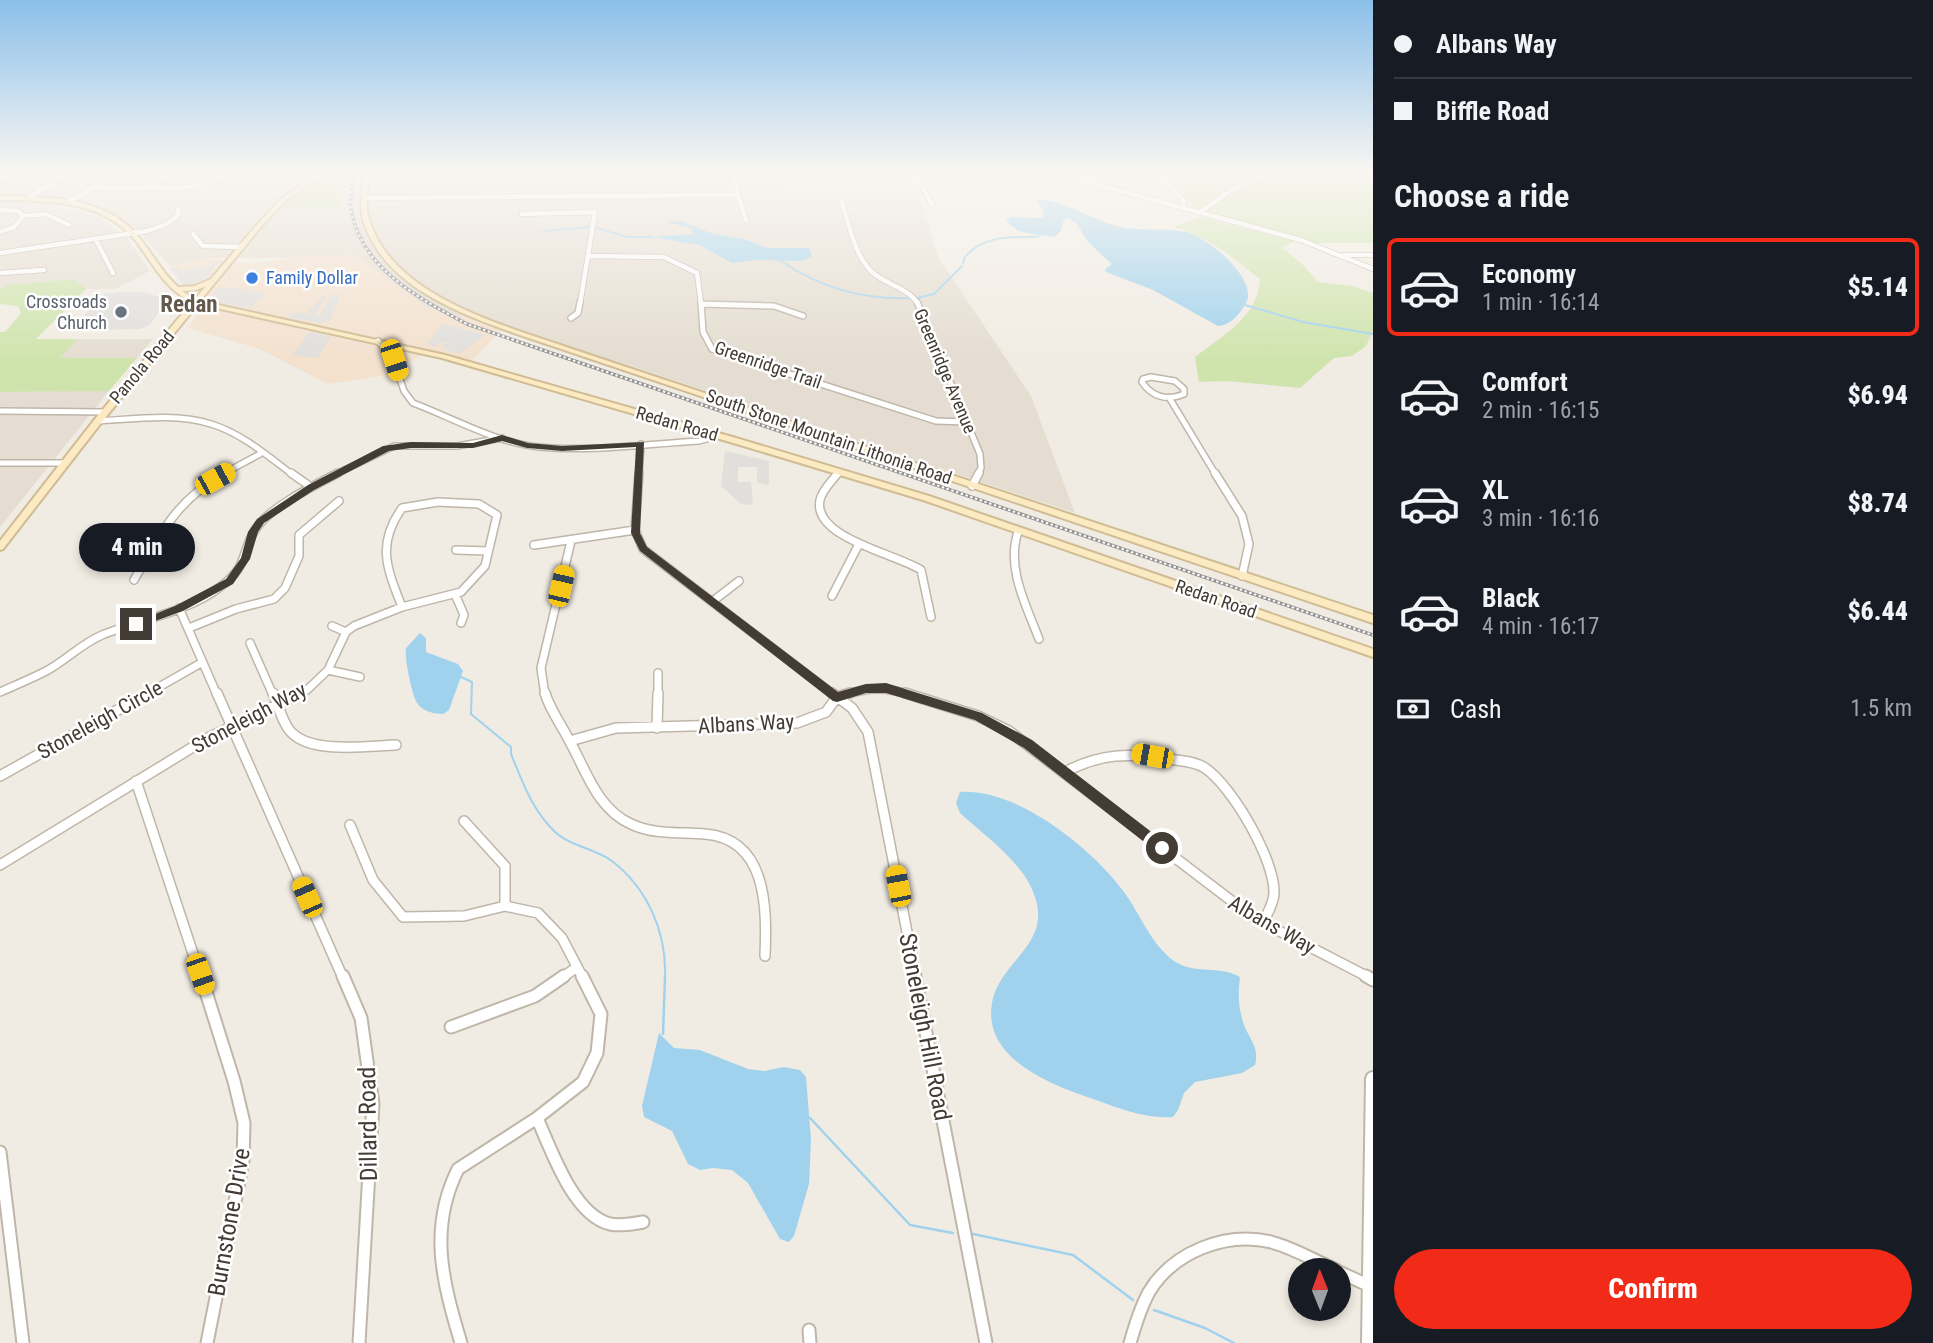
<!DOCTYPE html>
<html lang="en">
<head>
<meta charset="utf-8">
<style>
	body { margin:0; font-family:"Roboto Condensed",sans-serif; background:#20242c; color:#f1f3f6; height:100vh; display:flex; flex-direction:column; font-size:26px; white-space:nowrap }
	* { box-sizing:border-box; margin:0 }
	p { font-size:23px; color:#9ea1a6 }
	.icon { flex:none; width:38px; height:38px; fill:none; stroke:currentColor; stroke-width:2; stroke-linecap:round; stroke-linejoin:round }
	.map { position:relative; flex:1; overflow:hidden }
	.details { display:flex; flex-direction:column; background:#171b24; width:560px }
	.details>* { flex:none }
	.top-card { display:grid; align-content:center; height:154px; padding:0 21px; background:#171b24 }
	.needle { width:46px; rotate:359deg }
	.fabs { position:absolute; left:1288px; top:1258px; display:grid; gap:14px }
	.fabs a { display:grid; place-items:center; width:63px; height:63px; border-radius:50%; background:#171b24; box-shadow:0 4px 10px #0003; font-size:35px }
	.end { position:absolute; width:32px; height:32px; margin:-16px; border:9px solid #423c34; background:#fff; box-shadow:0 0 0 4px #fff }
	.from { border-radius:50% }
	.bubble { position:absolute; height:49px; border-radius:24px; background:#171b24; box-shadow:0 4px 10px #0003; font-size:23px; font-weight:800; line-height:49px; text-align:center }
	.car { position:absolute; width:21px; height:42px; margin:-21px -10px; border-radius:9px; box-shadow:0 0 5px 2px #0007; background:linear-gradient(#f5c518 24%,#345 0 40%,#f5c518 0 76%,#345 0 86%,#f5c518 0) }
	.top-card b { display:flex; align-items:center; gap:24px; height:66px; font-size:26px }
	.top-card b+b { border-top:2px solid #363941 }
	.top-card i { width:18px; height:18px; background:#f1f3f6 }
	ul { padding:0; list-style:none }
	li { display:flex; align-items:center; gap:21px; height:98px; margin:0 14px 10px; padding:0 7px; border:4px solid transparent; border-radius:10px }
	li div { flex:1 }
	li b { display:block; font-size:26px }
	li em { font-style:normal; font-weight:800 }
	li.selected { border-color:#f22b19 }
	li>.icon { width:63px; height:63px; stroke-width:1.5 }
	h2 { padding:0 21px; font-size:32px; line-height:84px }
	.pay { display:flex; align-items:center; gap:18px; height:77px; padding:0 21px; font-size:26px }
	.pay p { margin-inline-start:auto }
	.action { display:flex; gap:14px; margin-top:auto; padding:14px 21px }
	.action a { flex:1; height:80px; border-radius:42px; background:#f22b19; color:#fff; font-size:28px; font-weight:800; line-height:80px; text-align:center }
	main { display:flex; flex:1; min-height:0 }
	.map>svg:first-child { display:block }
	.residential { fill:#e5ddd1 }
	.commercial { fill:#f3e1ce }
	.green { fill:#cfe4ad }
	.parking { fill:#e1dfdc }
	.water { fill:#a0d2ed }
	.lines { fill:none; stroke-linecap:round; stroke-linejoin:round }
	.stream-far1 { stroke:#a0d2ed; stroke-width:2 }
	.stream { stroke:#a0d2ed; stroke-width:2.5 }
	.minor-far4-casing { stroke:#bfb6a9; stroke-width:6 }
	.minor-far3-casing { stroke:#bfb6a9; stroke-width:8 }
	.minor-far2-casing { stroke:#bfb6a9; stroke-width:10 }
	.minor-far1-casing { stroke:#bfb6a9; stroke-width:12 }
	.minor-casing { stroke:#bfb6a9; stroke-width:15 }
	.tertiary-casing { stroke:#bfb6a9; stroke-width:18 }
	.secondary-casing { stroke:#d0bc94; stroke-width:4 }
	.minor-far4 { stroke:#fff; stroke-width:4.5 }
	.minor-far3 { stroke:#fff; stroke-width:5 }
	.minor-far2 { stroke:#fff; stroke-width:7 }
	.minor-far1 { stroke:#fff; stroke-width:9 }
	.minor { stroke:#fff; stroke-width:11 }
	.tertiary { stroke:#fff; stroke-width:14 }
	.secondary { fill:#fceac2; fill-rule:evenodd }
	.rail-casing { stroke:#939393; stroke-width:3.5 }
	.rail { stroke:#fff; stroke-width:2; stroke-dasharray:2.5; stroke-linecap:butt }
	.route { fill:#423c34 }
	.shop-dot { fill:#3f7fe0; stroke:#fff; stroke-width:2.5 }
	.worship-dot { fill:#6b7280; stroke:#fff; stroke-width:2.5 }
	.labels { text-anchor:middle; stroke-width:5; stroke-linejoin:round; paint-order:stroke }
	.far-shop-label { font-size:18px; fill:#366cbe; stroke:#fff; text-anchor:start }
	.far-worship-label { font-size:18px; fill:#5b616d; stroke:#fff; text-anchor:end }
	.far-street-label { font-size:18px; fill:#423c34; stroke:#fff }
	.street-label { font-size:21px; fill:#423c34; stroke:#fff }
	.far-district-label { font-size:23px; font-weight:bold; fill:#65594b; stroke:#fff }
	.near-street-label { font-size:24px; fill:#423c34; stroke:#fff }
</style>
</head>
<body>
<main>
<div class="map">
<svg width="1373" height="1343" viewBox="0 0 1373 1343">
	<rect width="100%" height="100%" fill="#f1ece3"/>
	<path class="residential" d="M0 171H907L924 210 938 257 1031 396 1075 513 628 365 505 327 427 308 354 254 282 258H206L171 267 135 228 105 209 57 198 0 196Z
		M0 200H22L100 217 127 238 150 271 115 289H86L73 279 5 285 0 289Z
		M78 339H153L137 358H59Z
		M66 391H109L0 527V392Z"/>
	<path class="commercial" d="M354 254 427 308 505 327 472 360 423 354 386 375 328 384 260 349 188 328 209 297 185 287 169 268 206 258 250 264 308 255Z"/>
	<path class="green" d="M334 171H341L339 184 342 207 283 206 300 192Z
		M1169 171H1373V243H1309L1197 210 1163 175Z
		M1200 217 1295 241 1282 247 1303 265 1318 282 1352 286 1373 293V331L1366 346 1352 356 1334 358 1300 388 1226 381 1199 382 1195 357C1221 337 1259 316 1260 279 1233 258 1207 235 1173 227Z
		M73 279 86 289 36 339H78L60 358H137L109 391 0 392V332H5L21 313 18 306 0 304V289L5 285Z"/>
	<path class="parking" d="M215 261H220L206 278 185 286 170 268 176 267 180 271 211 266Z
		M218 288H235L265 294 251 308 211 301 209 299Z
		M142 292 168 299 161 302 166 303 150 324 141 329 93 330 90 326 97 316H84L104 293Z
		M332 294H341L329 321 319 323 287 317 291 313H308L307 311 323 296H327L314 316 320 315Z
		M443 324 485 335 460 354 442 348 446 342H442L436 347 427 344Z
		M309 332 331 336 318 358 293 355Z
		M725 451 769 461V485L757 483V467H738V482H751L753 505 741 504 721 486Z"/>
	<path class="water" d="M1040 199C1066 202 1091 219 1116 226 1140 232 1163 227 1186 232 1206 236 1259 279 1246 303 1240 314 1231 325 1218 326L1153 290 1106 272 1105 269 1112 264 1089 243 1076 223 1068 218 1064 219 1061 231 1054 237C1038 233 1016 236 1006 220L1011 217 1043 218V210L1036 200Z
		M680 221 714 234 744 239 768 248H809L812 256 802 261 757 260 732 263 700 245 652 237 693 234 691 228 665 222Z
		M420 633 426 638V652L458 664 463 671 449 710 443 714C434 714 422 711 417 703 412 695 404 657 406 648Z
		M960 792C1017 788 1092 848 1124 892 1140 914 1151 944 1174 961 1195 975 1220 965 1240 977 1238 995 1238 1004 1243 1022 1248 1038 1260 1046 1255 1065L1242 1073 1195 1082 1184 1093 1178 1110 1173 1117C1147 1119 1120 1109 1096 1100 1054 1086 982 1060 992 1003 998 966 1041 949 1038 911 1034 869 988 839 960 813L956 803Z
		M659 1033 674 1048 700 1050 748 1069 764 1071 784 1067 800 1070 806 1077 811 1140 809 1184 794 1236 789 1242 780 1239 748 1183 732 1170 713 1168 700 1170 688 1164 672 1131 644 1117 642 1106Z"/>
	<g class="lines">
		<path class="stream-far1" d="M598 228 627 237H652
			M544 231 589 227
			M967 255C985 235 1012 237 1037 237L1041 234
			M781 261C821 288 862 300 910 298
			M963 263 965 257
			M917 298 934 294 962 266
			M1245 305 1303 322 1373 334
			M461 677 472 682 471 714 511 747V754C523 783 532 810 555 832 570 846 596 849 612 861 648 889 667 933 665 978"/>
		<path class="stream" d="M663 1034 665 976
			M810 1118 910 1225 953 1233
			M973 1234 1073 1255 1133 1300
			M1154 1310 1205 1328 1234 1343"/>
		<g class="minor-far4-casing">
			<path id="minor-far4" d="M734 171 738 195
				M913 171 932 204
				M1047 171 1301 240 1373 269
				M1154 171 1184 201 1183 208
				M0 179 26 171
				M1081 180 1108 176 1118 171
				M782 183H921
				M95 188H180L196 186 233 173 324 172
				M146 188 176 171
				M28 198 70 171
				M364 198 738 195 746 220
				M841 200C849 223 854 255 872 272 886 285 908 287 918 304
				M68 202 123 171
				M0 210 18 211 23 216 14 227 0 232
				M1200 212 1233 189 1276 171
				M522 214 595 212 580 304
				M23 216 45 214 69 225
				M193 234 203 246 242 247
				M96 240 113 273
				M0 253 147 231 167 224 179 214 178 209
				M1344 255H1373
				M588 256 664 257 697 273 701 304
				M0 273 44 270"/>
		</g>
		<g class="minor-far3-casing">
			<path id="minor-far3" d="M701 302 703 332 712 349 936 421 967 422
				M917 302 980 454 981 468 978 475
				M701 304 774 306 803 316
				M571 318 578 313 580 302
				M378 341 393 358 404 391 413 403C453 418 496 443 539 447 591 452 646 444 699 441L717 436
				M1151 377 1175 381 1184 389V394C1167 401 1152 397 1142 382L1143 379Z
				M1170 399 1216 475
				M0 411 105 412
				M98 421C135 419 175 413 211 424 241 433 268 456 293 475
				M0 463H65
				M221 475 260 454
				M334 475 394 446H457L502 438
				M639 475 641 444"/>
		</g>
		<g class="minor-far2-casing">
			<path id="minor-far2" d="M291 473 311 487
				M639 473 635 530 643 549 834 695
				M838 473C832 481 822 490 820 500 812 538 897 554 921 570L931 617
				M1215 473 1242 516 1249 544 1242 576
				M972 486 979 473
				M438 502 479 504 497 515 485 566 461 592 402 607C387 568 376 545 402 508Z
				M1018 532C1006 568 1026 605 1039 639
				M534 545 635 530
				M456 550 488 551
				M134 580C162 532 174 503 224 473
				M455 594 464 615 461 623
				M832 596 859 544
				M713 601 739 581
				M179 608 217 695
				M332 626 346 632
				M189 628 236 609 274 599 285 588 299 556V535L339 501
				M250 643 273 695
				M328 670 360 677
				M0 692C16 685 33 678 48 670 67 659 83 643 102 635 139 620 188 612 220 587 249 566 240 554 255 530 268 508 315 485 338 473
				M145 695 201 663
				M298 695 307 690 328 670 346 632 354 626 402 607
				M545 695 541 668 571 541
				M658 695V673
				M845 695C868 687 887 687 910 695"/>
		</g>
		<g class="minor-far1-casing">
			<path id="minor-far1" d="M217 693 343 978
				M273 693C278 704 283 725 292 733 313 754 369 746 396 745
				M545 693C550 710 561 724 569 740 586 770 597 809 631 824 654 835 680 832 705 834 767 839 767 907 765 956
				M832 693 852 708 868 732 916 978
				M905 693 978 716 1009 731 1254 918 1370 978
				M657 728 658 693
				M570 741 616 728 797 723 826 712 837 697 850 693
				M1065 772C1101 753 1129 753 1169 759 1180 761 1195 761 1205 768 1232 786 1275 860 1274 893 1274 903 1267 914 1263 923
				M0 776 148 693
				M136 781 201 978
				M464 821 505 866V906
				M350 825 373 880 403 917 464 916 505 906 538 913 562 938 583 978
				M0 865 206 739 301 693
				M561 978 576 968"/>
		</g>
		<g class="minor-casing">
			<path id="minor" d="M201 976 234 1081 244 1123 243 1161 207 1343
				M343 976 361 1018 373 1104 359 1343
				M915 976 986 1343
				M1366 976 1373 980
				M451 1027 535 996 564 976
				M537 1118C551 1149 573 1215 610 1224 621 1226 632 1224 643 1222
				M0 1152 23 1343
				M1339 1272 1370 1286
				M809 1330 810 1343
				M461 1343C443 1283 428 1229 458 1169L537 1118 583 1082 597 1053 601 1014 582 976
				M1130 1343C1135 1326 1140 1308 1149 1292 1173 1252 1226 1231 1271 1242 1294 1248 1315 1261 1336 1270"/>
		</g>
		<g class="tertiary-casing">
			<path id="tertiary" d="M1369 1343 1373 1079"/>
		</g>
		<g class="secondary-casing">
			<path id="secondary" d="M323 171H329L286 200 259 229 200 301 445 355 736 438 929 496 1373 649V657L923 500 730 442 442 358 198 304 101 423 3 549 0 550V541L95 419 192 302C167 290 155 268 139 245 107 200 50 201 0 200V196C47 197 104 196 137 235 152 252 161 272 178 287L195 286 211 279 255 227 282 198ZM206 286 195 299 182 291 196 290Z
				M364 171H370C368 186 364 204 369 219 392 298 507 326 575 350L1373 615V623L514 333C456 312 383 285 363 220 359 205 363 186 364 171Z"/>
		</g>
		<use href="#minor-far4" class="minor-far4"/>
		<use href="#minor-far3" class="minor-far3"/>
		<use href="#minor-far2" class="minor-far2"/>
		<use href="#minor-far1" class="minor-far1"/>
		<use href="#minor" class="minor"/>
		<use href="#tertiary" class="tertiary"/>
		<use href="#secondary" class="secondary"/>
		<g class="rail-casing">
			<path id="rail" d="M354 171C353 183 349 197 351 209 360 268 420 299 467 324L1373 635"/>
		</g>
		<use href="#rail" class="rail"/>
	</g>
	<linearGradient id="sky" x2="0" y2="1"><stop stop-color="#8bc0ea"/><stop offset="0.48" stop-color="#f9f6f2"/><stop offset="1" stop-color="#f9f6f2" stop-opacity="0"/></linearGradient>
	<rect width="1373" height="359" fill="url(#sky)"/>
	<path class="route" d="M502 435 528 443 562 446 644 442 640 533 647 547 838 692 866 684 886 683 982 713 1032 740 1167 844V852H1157L1024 748 975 720 886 693H866L837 702 833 701 640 551 631 533 636 447 562 451 527 448 502 441 473 448H411L389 451 314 490 264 523 258 532 250 559 233 584 183 611 136 628 130 624 175 606 226 579 241 558 248 532 257 519 308 485 383 446 411 442 473 443Z"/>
	<circle class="shop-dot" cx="252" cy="278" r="7"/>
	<circle class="worship-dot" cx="121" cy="312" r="7"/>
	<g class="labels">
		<g class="far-shop-label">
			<text x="266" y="284">Family Dollar</text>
		</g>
		<g class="far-worship-label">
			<text x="107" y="308">Crossroads<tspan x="107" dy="21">Church</tspan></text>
		</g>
		<g class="far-street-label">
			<text transform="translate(768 365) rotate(19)" y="6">Greenridge Trail</text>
			<text transform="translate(142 367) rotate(-50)" y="6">Panola Road</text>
			<text transform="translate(945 371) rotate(67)" y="6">Greenridge Avenue</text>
			<text transform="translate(677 424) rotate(16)" y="6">Redan Road</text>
			<text transform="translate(829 437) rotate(19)" y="6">South Stone Mountain Lithonia Road</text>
			<text transform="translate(1216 599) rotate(19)" y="6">Redan Road</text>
		</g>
		<g class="street-label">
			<text transform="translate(249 718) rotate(-28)" y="7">Stoneleigh Way</text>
			<text transform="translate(100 720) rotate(-29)" y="7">Stoneleigh Circle</text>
			<text transform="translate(746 724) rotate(-3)" y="7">Albans Way</text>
			<text transform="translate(1272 925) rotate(30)" y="7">Albans Way</text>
		</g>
		<g class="far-district-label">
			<text x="189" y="312">Redan</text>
		</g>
		<g class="near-street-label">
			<text transform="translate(925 1027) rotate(79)" y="8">Stoneleigh Hill Road</text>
			<text transform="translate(368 1124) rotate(-91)" y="8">Dillard Road</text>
			<text transform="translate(229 1222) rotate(-80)" y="8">Burnstone Drive</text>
		</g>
	</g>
</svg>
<div class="fabs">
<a><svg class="needle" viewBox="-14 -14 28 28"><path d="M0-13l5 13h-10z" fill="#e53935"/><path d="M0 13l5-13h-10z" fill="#9ea1a6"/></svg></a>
</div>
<i class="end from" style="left:1162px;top:848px"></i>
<i class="end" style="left:136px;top:624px"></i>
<div class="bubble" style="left:79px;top:523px;width:116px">4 min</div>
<i class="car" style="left:394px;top:360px;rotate:162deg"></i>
<i class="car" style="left:215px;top:479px;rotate:61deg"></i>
<i class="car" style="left:561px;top:586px;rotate:13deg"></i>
<i class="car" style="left:1152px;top:756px;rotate:280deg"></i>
<i class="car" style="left:898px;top:886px;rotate:349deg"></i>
<i class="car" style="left:307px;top:897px;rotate:336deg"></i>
<i class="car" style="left:200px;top:974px;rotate:161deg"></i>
</div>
<section class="details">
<div class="top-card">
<b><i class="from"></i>Albans Way</b>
<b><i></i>Biffle Road</b>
</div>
<h2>Choose a ride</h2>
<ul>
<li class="selected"><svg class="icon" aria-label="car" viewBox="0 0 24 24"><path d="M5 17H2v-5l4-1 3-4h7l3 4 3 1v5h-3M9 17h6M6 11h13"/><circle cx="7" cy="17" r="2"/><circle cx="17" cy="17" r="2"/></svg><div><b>Economy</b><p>1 min · 16:14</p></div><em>$5.14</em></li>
<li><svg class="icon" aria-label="car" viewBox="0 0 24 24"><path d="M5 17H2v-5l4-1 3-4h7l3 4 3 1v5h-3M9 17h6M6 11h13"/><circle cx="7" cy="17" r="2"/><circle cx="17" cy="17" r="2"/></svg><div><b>Comfort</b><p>2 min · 16:15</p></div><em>$6.94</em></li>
<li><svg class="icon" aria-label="car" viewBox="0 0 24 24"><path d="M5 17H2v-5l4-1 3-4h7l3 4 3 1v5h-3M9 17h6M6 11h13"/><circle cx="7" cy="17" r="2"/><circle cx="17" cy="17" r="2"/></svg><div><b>XL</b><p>3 min · 16:16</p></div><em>$8.74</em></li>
<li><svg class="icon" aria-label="car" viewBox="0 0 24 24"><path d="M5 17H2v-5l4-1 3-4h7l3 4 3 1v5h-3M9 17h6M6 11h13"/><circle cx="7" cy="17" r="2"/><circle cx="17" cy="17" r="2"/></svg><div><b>Black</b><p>4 min · 16:17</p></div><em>$6.44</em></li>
</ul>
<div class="pay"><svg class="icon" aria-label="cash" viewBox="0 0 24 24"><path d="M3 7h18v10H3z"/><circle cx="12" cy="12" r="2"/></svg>Cash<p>1.5 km</p></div>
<div class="action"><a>Confirm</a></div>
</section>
</main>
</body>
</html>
